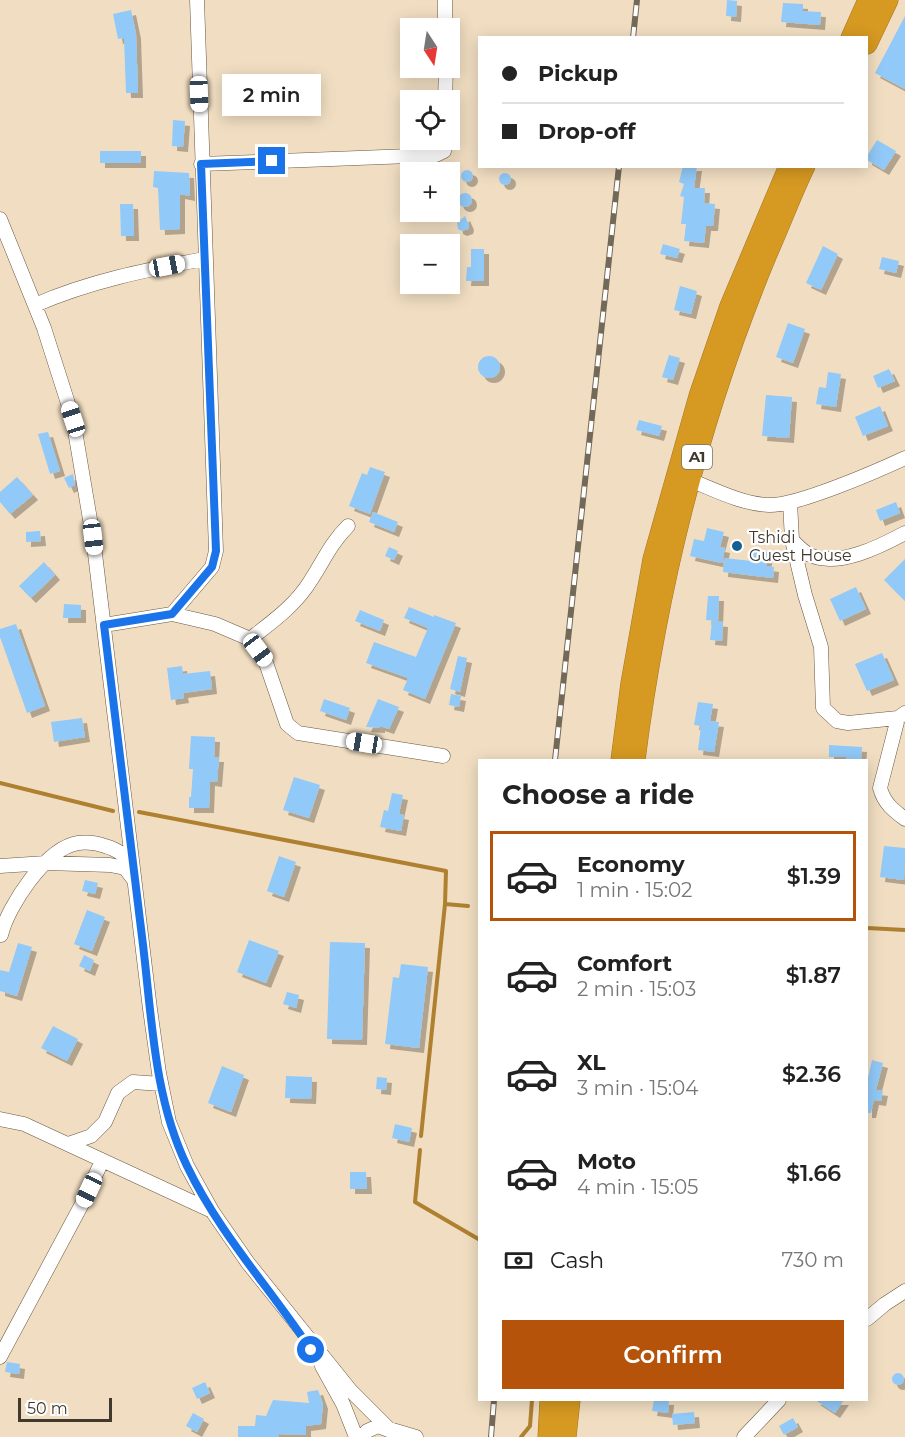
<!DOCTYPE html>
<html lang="en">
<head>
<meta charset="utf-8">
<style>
	body { margin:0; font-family:Montserrat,sans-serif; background:#f2f2f2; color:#222; height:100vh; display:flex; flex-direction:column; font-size:22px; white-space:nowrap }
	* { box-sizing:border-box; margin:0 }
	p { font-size:20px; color:#767676 }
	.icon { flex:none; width:33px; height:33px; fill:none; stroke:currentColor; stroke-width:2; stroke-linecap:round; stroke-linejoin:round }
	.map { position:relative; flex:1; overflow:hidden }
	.drawer { position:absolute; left:478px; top:759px; width:390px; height:642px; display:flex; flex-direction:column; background:#fff; border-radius:0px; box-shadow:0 3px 15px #0003 }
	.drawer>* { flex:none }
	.banner { position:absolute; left:478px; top:36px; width:390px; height:132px; border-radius:0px; box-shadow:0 3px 15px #0003; display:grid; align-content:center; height:132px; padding:0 24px; background:#fff }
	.needle { width:39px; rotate:168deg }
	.controls { position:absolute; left:400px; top:18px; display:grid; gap:12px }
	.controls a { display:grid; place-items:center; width:60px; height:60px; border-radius:0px; background:#fff; box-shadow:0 3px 15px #0003; font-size:30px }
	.scale { position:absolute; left:18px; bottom:15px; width:94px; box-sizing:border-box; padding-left:6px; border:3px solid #40392e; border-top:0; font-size:16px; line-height:21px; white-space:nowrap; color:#40392e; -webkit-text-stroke:4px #fff; paint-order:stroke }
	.end { position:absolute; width:27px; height:27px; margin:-14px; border:8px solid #1a73e8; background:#fff; box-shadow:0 0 0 3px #fff }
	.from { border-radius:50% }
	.bubble { position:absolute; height:42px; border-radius:0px; background:#fff; box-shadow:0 3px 15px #0003; font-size:20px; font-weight:600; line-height:42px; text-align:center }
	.car { position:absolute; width:18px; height:36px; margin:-18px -9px; border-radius:8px; box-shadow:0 0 4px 2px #0007; background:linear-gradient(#fff 24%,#345 0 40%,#fff 0 76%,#345 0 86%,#fff 0) }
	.banner b { display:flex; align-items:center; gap:21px; height:57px; font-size:22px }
	.banner b+b { border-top:2px solid #e0e0e0 }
	.banner i { width:15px; height:15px; background:#222 }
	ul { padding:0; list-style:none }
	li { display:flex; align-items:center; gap:18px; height:90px; margin:0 12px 9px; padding:0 12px; border:3px solid transparent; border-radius:0px }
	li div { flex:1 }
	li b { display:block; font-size:22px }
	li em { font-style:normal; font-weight:600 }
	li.active { border-color:#b45309 }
	li>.icon { width:54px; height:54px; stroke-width:1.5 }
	h2 { padding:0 24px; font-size:27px; line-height:72px }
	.pay { display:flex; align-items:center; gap:15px; height:66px; padding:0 24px; font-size:22px }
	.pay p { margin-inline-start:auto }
	.button { display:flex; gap:12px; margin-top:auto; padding:12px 24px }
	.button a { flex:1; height:69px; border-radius:0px; background:#b45309; color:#fff; font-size:24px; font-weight:600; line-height:69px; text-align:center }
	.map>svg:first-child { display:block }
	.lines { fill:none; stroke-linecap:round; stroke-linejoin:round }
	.stream { stroke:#ae802f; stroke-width:4 }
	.building { fill:#91c9f8; filter:url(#shadow) }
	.minor-casing { stroke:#685840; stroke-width:15 }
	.highway-casing { stroke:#a27726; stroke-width:21 }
	.minor { stroke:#fff; stroke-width:14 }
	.highway { stroke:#d69922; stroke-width:20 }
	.rail-casing { stroke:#736959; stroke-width:6 }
	.rail { stroke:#fff; stroke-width:4; stroke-dasharray:11; stroke-linecap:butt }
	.route { stroke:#1a73e8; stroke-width:8 }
	.poi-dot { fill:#145f93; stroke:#fff; stroke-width:2 }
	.labels { text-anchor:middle; stroke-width:4.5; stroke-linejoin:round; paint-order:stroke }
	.shield { fill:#fff; stroke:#79746d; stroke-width:1.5 }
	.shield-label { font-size:15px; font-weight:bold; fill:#40392e }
	.poi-label { font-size:16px; fill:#40392e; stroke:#fff; text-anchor:start }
</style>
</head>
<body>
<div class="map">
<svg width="905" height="1437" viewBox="0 0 905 1437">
	<defs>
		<filter id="shadow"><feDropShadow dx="5" dy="5" stdDeviation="0" flood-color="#0004"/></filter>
	</defs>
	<rect width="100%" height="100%" fill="#f1dec2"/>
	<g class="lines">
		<path class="stream" d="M0 783 113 811
			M139 812 446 871 445 904 421 1136
			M445 904 468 906
			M867 928 905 930
			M420 1150 415 1202 480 1240
			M521 1437 530 1426 532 1400"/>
	</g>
	<path class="building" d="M727 0 737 1 736 17 726 16Z
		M783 3 803 4V11L821 12 820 25 781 22Z
		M131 10 136 34 138 93H126L124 38 118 39 113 14Z
		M905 16V89L875 73Z
		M173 120 185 121 183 147 172 146Z
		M877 140 896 151 884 170 867 160V156Z
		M100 151H141V163H100Z
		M683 166H697L694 188H705L704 203 715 204 713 226H706L704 243 684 241 686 224H681L684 197 680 196 684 184 679 182Z
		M461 176a6 6 0 1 1 12 0a6 6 0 1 1-12 0Z
		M154 171 189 173 190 196 180 194V229L160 230 158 188 153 187Z
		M499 179a6 6 0 1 1 12 0a6 6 0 1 1-12 0Z
		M458 200a7 7 0 1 1 14 0a7 7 0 1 1-14 0Z
		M120 204H133L134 236H121Z
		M465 216 469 225 468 229 462 231 458 229 457 223Z
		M663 244 680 249 677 258 660 254Z
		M823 246 838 254 821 290 806 283Z
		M471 249H484V281H466L467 267H471Z
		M882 257 899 261 896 273 879 269Z
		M680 286 697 291 691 314 674 310Z
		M788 323 805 329 793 363 776 357Z
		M669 355 680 358 673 380 662 377Z
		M478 367a11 11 0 1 1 22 0a11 11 0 1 1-22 0Z
		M889 369 895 381 878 388 873 376Z
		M828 372 841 374 836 407 816 404 819 387 826 388Z
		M766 395 792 397 789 438 762 436Z
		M880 406 888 426 863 436 855 417Z
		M639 420 662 426 659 436 636 430Z
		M48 432 60 471 50 474 38 434Z
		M370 467 385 472 370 514 349 506 362 473 367 475Z
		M73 474 75 485 69 488 64 478Z
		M17 477 33 495 10 514 0 502V492Z
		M896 502 900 513 880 521 876 510Z
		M373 512 398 522 394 532 369 522Z
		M707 528 724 532 720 547 725 548 722 563 690 556 694 539 704 541Z
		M40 531 41 541 26 542V532Z
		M389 547 398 551 394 560 385 556Z
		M753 550 768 552 766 566 774 567 773 578 723 572 724 558 752 561Z
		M905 559V601L884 580Z
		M44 562 55 575 31 598 19 586Z
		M856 587 866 609 840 621 830 599Z
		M708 596H719L718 621 706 620Z
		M64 604 81 605V618H63Z
		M409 607 434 617V615L456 623 425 699 403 690 408 678 366 663 374 642 416 657 428 628 404 618Z
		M360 610 384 620 380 631 355 621Z
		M712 621 723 622 722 641 710 640Z
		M16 624 45 706 27 713 0 637V629Z
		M882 653 894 680 867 691 855 664Z
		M458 656 467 658 460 692 450 689Z
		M182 666 183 674 210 671 212 689 183 693 184 698 171 700 167 668Z
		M451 694 461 696 459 707 449 705Z
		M324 699 350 708 346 720 320 711Z
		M378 699 399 707 389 729 380 726V728L366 727Z
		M698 702 713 704 710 721 719 722 714 752 698 750 701 726 694 725Z
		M82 718 85 737 54 742 51 722Z
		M191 736 215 737 214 757H219L217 782 210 781 209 808H189V797H191L193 769H189Z
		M829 745 862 747 861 760H846V757H829Z
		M294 777 320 785 309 818 283 810Z
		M392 793 403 795 399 814 404 815 401 831 380 827 384 810 388 811Z
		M884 846 905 848 904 880 880 877Z
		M279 856 296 862 284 897 267 891Z
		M85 880 98 883 95 894 82 891Z
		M87 910 105 917 92 951 74 944Z
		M249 940 279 951 266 983 237 972Z
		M330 942 365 943 362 1040 327 1039Z
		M18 943 32 947 17 996 0 991V970L9 972Z
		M84 955 94 960 90 971 79 966Z
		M401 964 428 967 419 1048 385 1044 393 977 399 978Z
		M287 992 299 995 296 1008 283 1004Z
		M53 1026 78 1039 67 1061 41 1048Z
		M872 1060 883 1063 876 1090 883 1091 881 1101 874 1100 871 1113H867V1082Z
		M222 1066 244 1075 231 1112 208 1103Z
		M286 1076 312 1077 311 1099 285 1098Z
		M377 1077 387 1078 386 1090 376 1089Z
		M395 1124 412 1128 409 1142 392 1138Z
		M350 1172H366L367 1189H350Z
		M7 1362 20 1364 19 1374 5 1372Z
		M892 1379a6 6 0 1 1 12 0a6 6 0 1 1-12 0Z
		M205 1382 210 1393 197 1399 192 1388Z
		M318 1390 323 1404 321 1424 306 1426V1435L279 1434V1437H238V1426H255L256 1415 266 1416 273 1400 309 1403 307 1392Z
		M654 1400H669L668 1413 652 1411Z
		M815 1400H844L835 1413Z
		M694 1412 695 1423 673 1425 672 1414Z
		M193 1413 204 1419 197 1432 186 1426Z
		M793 1418 798 1427 784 1435 779 1426Z"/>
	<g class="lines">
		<g class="minor-casing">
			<path id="minor" d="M445 0V28
				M445 100 446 68
				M201 164 436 155 444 151V140
				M0 219 44 328 73 419 93 537 150 1009 159 1073 169 1122 187 1166 212 1211 248 1263 350 1390 389 1429 416 1437
				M35 305C90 281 146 270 204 259
				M690 480C715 490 742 504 769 505 797 506 877 471 905 458
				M790 502 792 540 805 595 821 647 823 708 837 721 848 723 898 718 905 713
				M792 540C797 545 803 552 810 555 838 568 881 546 905 533
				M172 614 212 567 216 551 197 0
				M104 625 172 614 215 624 250 639 265 660 287 724 298 733 443 756
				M250 639C272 622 296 605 311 580 324 560 331 543 348 526
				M898 718 880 788C884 803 893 810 905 819
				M0 866 46 863 110 865 125 868 134 880
				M1 935C8 906 46 848 78 843 87 842 97 843 105 846 119 850 126 856 133 868
				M0 1119 24 1124 212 1211
				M68 1144 91 1136 105 1122 118 1093 133 1082 161 1084
				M867 1319 885 1304 905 1291
				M0 1357 82 1204 102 1161
				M322 1366 343 1404 356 1437
				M363 1437 367 1431 378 1426 391 1431
				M744 1437 779 1400"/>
		</g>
		<g class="highway-casing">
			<path id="highway" d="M851 38 868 0
				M867 44 888 0
				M621 760 631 683 653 559 699 396 730 306 789 166
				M635 760C657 587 700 415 767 254 780 225 791 195 805 166
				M548 1437 550 1400
				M566 1437 570 1400"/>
		</g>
		<use href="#minor" class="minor"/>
		<use href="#highway" class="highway"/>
		<g class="rail-casing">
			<path id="rail" d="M633 38 637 0
				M555 760 619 166
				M491 1437 494 1400"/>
		</g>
		<use href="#rail" class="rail"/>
	</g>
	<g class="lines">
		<path class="route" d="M272 161 201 164 216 551 212 567 172 614 104 625C117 731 130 838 143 945 152 1019 154 1098 187 1166 219 1233 270 1288 311 1350"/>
	</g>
	<circle class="poi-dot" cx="737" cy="546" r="6"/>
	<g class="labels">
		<rect class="shield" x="682" y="445" width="30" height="24" rx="4.5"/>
		<g class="shield-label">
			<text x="697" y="462">A1</text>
		</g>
		<g class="poi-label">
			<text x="749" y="543">Tshidi<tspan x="749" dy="18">Guest House</tspan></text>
		</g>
	</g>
</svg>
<div class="controls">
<a><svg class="needle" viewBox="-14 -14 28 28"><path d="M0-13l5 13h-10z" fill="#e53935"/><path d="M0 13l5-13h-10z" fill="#767676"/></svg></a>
<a><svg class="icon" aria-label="locate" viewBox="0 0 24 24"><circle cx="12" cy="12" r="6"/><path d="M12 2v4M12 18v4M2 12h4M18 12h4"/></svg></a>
<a>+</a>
<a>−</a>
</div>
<div class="scale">50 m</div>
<i class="end from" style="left:311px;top:1350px"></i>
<i class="end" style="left:272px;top:161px"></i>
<div class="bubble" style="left:222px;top:74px;width:99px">2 min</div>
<i class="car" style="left:199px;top:94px;rotate:178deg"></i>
<i class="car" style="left:167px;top:266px;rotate:79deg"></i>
<i class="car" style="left:73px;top:419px;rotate:342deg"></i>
<i class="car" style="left:93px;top:537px;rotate:173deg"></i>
<i class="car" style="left:258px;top:650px;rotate:143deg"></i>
<i class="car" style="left:364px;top:743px;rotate:279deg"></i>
<i class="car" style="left:89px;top:1190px;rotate:205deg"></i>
<div class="banner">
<b><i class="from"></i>Pickup</b>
<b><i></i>Drop-off</b>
</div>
<section class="drawer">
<h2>Choose a ride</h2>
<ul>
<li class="active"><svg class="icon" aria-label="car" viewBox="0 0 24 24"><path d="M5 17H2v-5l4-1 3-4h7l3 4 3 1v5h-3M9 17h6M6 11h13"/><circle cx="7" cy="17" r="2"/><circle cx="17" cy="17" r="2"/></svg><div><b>Economy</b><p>1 min · 15:02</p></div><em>$1.39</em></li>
<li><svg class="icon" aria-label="car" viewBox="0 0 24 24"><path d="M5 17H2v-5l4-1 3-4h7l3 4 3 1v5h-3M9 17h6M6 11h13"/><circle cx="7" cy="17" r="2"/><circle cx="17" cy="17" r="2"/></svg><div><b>Comfort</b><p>2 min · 15:03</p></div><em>$1.87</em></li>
<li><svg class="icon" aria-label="car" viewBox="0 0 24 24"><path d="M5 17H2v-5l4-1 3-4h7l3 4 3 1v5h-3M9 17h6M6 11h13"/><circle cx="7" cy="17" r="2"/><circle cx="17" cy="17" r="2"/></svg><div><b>XL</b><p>3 min · 15:04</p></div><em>$2.36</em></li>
<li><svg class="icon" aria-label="car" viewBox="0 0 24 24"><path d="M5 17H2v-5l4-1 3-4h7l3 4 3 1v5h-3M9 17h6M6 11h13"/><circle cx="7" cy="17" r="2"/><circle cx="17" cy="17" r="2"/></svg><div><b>Moto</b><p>4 min · 15:05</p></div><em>$1.66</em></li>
</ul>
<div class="pay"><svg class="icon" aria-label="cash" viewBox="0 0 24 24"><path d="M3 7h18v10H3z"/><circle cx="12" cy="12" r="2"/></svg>Cash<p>730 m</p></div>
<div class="button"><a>Confirm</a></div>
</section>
</div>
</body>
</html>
